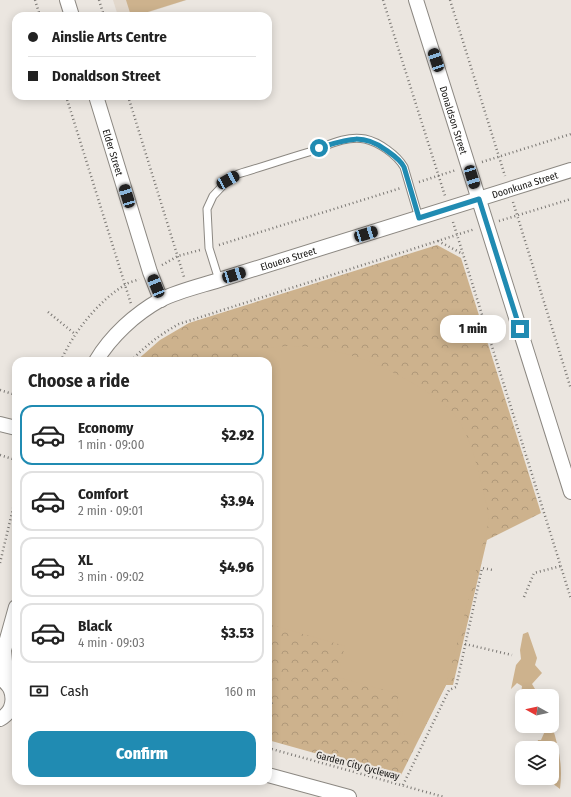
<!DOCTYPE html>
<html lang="en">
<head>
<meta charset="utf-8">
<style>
	body { margin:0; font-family:"Fira Sans Condensed",sans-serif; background:#f2f2f2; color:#222; height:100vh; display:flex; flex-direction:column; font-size:15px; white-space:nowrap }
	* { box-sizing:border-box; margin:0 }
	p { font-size:13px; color:#767676 }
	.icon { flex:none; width:22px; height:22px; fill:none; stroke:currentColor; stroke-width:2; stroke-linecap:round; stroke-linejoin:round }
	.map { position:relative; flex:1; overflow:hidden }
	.details { position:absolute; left:12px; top:357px; width:260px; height:428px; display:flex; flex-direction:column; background:#fff; border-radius:12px; box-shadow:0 2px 10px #0003 }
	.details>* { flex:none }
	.banner { position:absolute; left:12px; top:12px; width:260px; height:88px; border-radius:12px; box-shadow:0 2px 10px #0003; display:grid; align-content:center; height:88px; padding:0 16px; background:#fff }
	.needle { width:26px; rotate:278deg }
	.fabs { position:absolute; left:515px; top:689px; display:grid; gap:8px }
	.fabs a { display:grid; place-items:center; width:44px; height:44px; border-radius:8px; background:#fff; box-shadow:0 2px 10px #0003; font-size:20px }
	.end { position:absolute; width:18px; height:18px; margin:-9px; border:5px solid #208bb2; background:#fff; box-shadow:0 0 0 2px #fff }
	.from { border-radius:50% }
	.bubble { position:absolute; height:28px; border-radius:12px; background:#fff; box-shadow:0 2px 10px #0003; font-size:13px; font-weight:800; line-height:28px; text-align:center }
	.car { position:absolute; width:12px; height:24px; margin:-12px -6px; border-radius:5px; box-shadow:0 0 3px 1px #0007; background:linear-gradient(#222 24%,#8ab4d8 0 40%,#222 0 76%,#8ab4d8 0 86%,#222 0) }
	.banner b { display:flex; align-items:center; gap:14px; height:38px; font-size:15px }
	.banner b+b { border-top:1px solid #e0e0e0 }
	.banner i { width:10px; height:10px; background:#222 }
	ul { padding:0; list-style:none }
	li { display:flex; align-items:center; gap:12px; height:60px; margin:0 8px 6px; padding:0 8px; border:2px solid #e0e0e0; border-radius:12px }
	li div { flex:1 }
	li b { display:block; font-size:15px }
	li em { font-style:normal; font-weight:800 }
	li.active { border-color:#208bb2 }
	li>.icon { width:36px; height:36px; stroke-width:1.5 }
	h2 { padding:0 16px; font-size:18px; line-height:48px }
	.pay { display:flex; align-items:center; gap:10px; height:44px; padding:0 16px; font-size:15px }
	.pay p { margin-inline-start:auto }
	.button { display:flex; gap:8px; margin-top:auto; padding:8px 16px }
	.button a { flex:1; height:46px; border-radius:12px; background:#208bb2; color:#fff; font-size:16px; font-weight:800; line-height:46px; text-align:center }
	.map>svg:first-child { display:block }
	.built { fill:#e2d8cc }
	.park { fill:url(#park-crowns) }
	.garden { fill:#cdb28d }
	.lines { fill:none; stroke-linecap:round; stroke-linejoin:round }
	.service-casing { stroke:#8c8882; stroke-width:9 }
	.minor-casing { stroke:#8c8882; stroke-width:16 }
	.path { stroke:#7a7773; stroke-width:2.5; stroke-dasharray:1 3; stroke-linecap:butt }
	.service { stroke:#fff; stroke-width:7 }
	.minor { stroke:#fff; stroke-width:14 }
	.route { stroke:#208bb2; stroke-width:5 }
	.labels { text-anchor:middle; stroke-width:4; stroke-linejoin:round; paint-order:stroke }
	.street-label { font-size:10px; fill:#161513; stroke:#ebe6e0 }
</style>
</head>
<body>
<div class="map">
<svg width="571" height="797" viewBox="0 0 571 797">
	<defs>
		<pattern id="park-crowns" width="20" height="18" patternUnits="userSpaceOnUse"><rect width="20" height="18" fill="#cdb28d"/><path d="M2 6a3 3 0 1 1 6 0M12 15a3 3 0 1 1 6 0" fill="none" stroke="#af9879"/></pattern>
	</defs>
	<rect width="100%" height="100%" fill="#ebe6e0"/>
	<path class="built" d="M113 0H187L137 16H118Z"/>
	<path class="park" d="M437 245 461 258 541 513 487 540 453 685H446L400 777 268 740V361H136L160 340 189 323Z"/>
	<path class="garden" d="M126 0H186L135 16H131Z
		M287 346C335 345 381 363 421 388 433 396 444 402 452 412 469 432 475 458 481 482 484 495 488 508 489 521L446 685 419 738 397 732 403 712 397 710 399 703 397 702 399 694 337 677 345 646 268 624V361H232C252 351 264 348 287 346Z
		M528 632 537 658 535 665 542 673 532 684 535 689 521 694 522 686 517 683 511 689 516 665 521 659 520 650 523 634Z
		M550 726H552C559 748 563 766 560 789L552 783V778L554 776 552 773V748H536L538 740H541L545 731 550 729Z"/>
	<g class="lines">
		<g class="service-casing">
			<path id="service" d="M219 280 209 248 207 209 213 196 228 180 238 174C262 167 285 159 309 152 326 146 346 135 365 139 379 142 397 155 404 167L419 218"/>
		</g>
		<g class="minor-casing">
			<g id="minor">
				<path d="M67 0 72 16"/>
				<path id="s1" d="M416 0 571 492"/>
				<path id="s2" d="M96 96 150 272 161 300"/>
				<path id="s3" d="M96 361C111 336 135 314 160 300 178 291 200 286 219 280L571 170"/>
				<path d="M0 424 16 428"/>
				<path d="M7 684 4 650 16 607"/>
				<path d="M0 719C17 710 16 688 1 679"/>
				<path d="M268 775 349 797"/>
			</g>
		</g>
		<path class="path" d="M35 0 40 16
			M99 0 104 16
			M383 0 445 196
			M450 0 505 176
			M66 96 131 304
			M128 96 184 277
			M482 162 571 134
			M419 182 456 170
			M513 202 571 389
			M499 221 571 199
			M453 222 571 599
			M438 241 463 254
			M219 245 401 188
			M162 265 178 256 200 250
			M48 312 75 334
			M61 361C72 334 99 300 125 285 129 282 135 281 139 279
			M131 361C146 345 161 334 179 324L475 229
			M0 390 16 395
			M0 455 16 460
			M0 563 16 496
			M524 597 534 573 561 566
			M465 644 512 655
			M268 719 272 702
			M268 748 444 797
			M403 785 449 690 456 687 482 568 493 570"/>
		<use href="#service" class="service"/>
		<use href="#minor" class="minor"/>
	</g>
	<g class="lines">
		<path class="route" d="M319 148C345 140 361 132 386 150 393 155 400 159 404 167L419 218 479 199 520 329"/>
	</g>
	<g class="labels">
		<g class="street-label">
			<text dy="4" stroke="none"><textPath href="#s1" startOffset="126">Donaldson Street</textPath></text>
			<text dy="4" stroke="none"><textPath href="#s2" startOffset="59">Elder Street</textPath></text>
			<text dy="4" stroke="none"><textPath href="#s3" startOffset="472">Doonkuna Street</textPath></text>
			<text dy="4" stroke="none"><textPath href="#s3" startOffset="224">Elouera Street</textPath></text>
			<text transform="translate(358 765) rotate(15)" y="4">Garden City Cycleway</text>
		</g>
	</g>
</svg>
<div class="fabs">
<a><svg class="needle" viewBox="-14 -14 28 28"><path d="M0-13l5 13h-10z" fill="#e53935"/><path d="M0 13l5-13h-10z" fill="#767676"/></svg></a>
<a><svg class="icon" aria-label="layers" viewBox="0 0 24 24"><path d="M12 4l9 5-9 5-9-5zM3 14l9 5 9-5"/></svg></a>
</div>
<i class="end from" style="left:319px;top:148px"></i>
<i class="end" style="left:520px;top:329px"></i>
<div class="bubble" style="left:440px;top:315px;width:66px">1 min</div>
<i class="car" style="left:436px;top:60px;rotate:342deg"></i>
<i class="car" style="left:472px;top:177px;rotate:163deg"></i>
<i class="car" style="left:228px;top:180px;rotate:61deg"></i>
<i class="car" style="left:127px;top:196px;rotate:343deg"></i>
<i class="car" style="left:366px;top:234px;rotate:73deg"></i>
<i class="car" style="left:234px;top:275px;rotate:73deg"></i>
<i class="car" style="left:156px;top:286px;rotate:338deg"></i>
<div class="banner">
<b><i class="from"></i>Ainslie Arts Centre</b>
<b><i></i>Donaldson Street</b>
</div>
<section class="details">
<h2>Choose a ride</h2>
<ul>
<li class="active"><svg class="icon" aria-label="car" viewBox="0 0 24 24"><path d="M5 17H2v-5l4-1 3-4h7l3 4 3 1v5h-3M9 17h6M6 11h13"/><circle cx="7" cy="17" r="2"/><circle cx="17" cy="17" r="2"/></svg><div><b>Economy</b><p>1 min · 09:00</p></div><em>$2.92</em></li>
<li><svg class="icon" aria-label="car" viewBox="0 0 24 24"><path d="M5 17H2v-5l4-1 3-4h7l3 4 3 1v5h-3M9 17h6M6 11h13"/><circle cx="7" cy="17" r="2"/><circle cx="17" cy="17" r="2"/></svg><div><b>Comfort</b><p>2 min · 09:01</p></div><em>$3.94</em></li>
<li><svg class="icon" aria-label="car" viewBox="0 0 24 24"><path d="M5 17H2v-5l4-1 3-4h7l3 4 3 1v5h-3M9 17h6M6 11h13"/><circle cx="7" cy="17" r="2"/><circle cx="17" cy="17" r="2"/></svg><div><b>XL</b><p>3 min · 09:02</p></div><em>$4.96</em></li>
<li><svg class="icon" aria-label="car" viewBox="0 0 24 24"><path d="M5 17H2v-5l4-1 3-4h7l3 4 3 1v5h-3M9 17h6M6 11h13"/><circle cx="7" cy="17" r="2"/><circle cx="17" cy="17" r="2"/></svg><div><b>Black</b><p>4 min · 09:03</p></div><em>$3.53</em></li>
</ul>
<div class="pay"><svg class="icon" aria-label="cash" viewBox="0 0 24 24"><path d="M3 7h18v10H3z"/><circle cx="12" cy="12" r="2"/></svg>Cash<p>160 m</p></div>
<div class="button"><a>Confirm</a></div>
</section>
</div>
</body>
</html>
